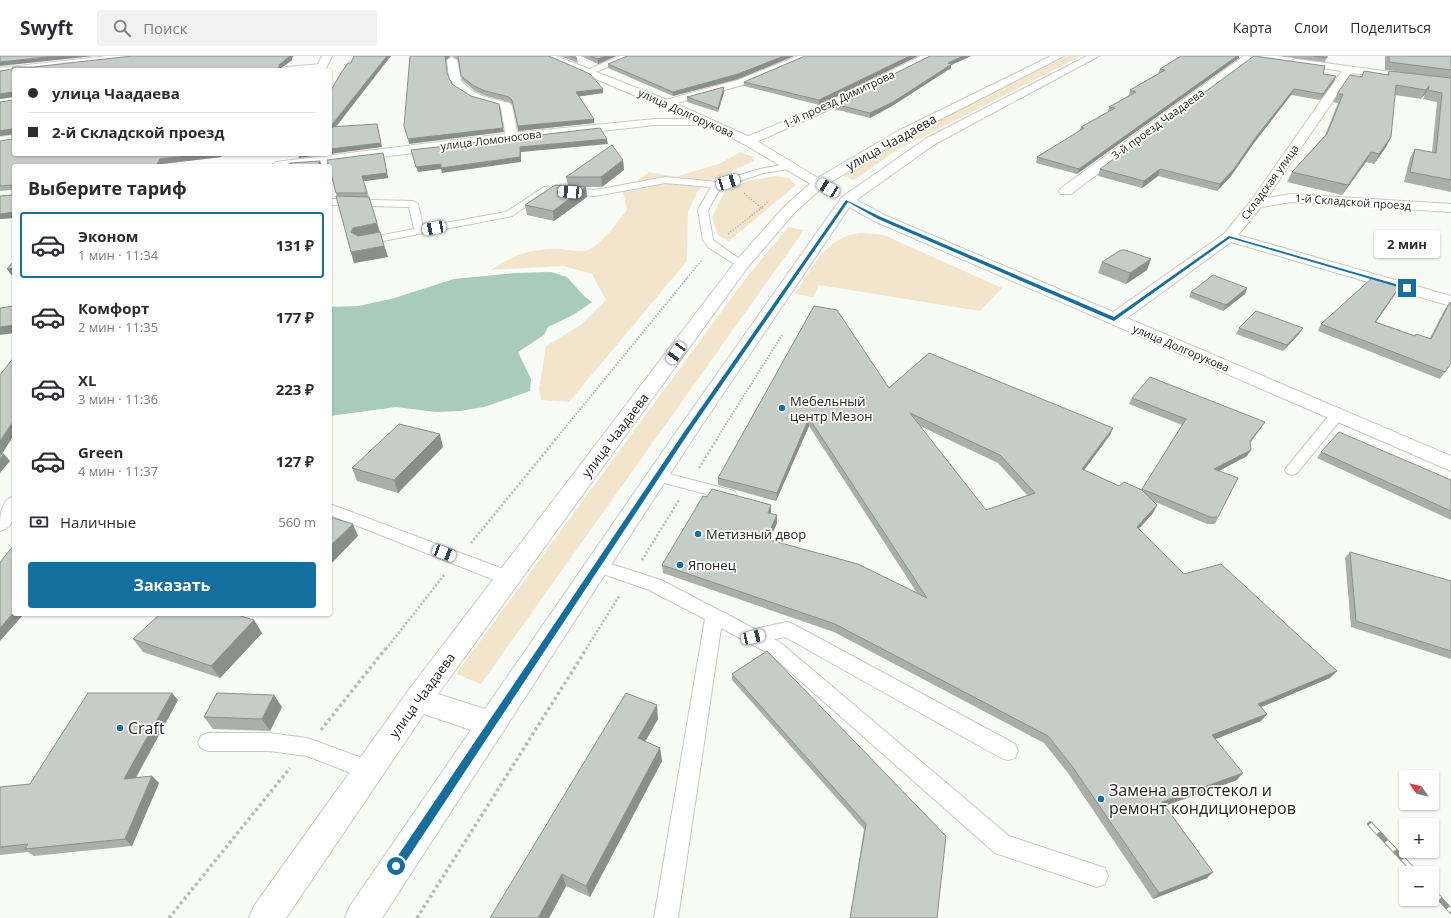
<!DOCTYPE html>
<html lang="ru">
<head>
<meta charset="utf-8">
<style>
	body { margin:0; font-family:"Open Sans",sans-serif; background:#f2f2f3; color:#2b2b33; height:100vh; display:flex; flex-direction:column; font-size:15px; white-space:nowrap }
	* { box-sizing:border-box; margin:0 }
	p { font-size:13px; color:#7c7c81 }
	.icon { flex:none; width:22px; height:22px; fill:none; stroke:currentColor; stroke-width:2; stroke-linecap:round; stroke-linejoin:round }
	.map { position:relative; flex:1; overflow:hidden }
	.drawer { position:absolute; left:12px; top:108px; width:320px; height:452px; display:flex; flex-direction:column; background:#fff; border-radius:4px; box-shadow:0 1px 3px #0004 }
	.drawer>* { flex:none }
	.top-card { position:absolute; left:12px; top:12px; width:320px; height:88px; border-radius:4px; box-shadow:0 1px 3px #0004; display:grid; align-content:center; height:88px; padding:0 16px; background:#fff }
	.needle { width:26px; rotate:304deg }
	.buttons { position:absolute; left:1399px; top:714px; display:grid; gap:8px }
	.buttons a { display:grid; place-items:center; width:40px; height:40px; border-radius:4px; background:#fff; box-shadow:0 1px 3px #0004; font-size:20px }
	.end { position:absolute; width:18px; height:18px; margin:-9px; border:5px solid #156f9e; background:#fff; box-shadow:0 0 0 2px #fff }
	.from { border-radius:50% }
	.bubble { position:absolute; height:28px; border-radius:4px; background:#fff; box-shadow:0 1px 3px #0004; font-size:13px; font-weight:700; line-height:28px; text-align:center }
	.car { position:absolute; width:12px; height:24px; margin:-12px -6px; border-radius:5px; box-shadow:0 0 3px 1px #0007; background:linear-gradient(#fff 24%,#345 0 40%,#fff 0 76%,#345 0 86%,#fff 0) }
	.top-card b { display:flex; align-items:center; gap:14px; height:38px; font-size:15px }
	.top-card b+b { border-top:1px solid #e1e1e2 }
	.top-card i { width:10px; height:10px; background:#2b2b33 }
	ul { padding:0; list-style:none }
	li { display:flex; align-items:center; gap:12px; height:66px; margin:0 8px 6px; padding:0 8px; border:2px solid transparent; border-radius:4px }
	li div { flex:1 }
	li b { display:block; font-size:15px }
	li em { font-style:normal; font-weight:700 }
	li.on { border-color:#156f9e }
	li>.icon { width:36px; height:36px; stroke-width:1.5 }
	h2 { padding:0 16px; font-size:18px; line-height:48px }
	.pay { display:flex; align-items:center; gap:10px; height:44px; padding:0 16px; font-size:15px }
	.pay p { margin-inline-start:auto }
	.button { display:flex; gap:8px; margin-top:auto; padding:8px 16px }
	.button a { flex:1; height:46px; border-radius:4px; background:#156f9e; color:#fff; font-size:16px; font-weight:700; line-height:46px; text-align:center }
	header { display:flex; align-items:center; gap:24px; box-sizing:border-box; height:56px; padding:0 20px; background:#fff; border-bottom:1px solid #e1e1e2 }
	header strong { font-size:19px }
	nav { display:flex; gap:22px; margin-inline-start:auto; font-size:14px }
	.search { width:280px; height:36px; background:#f2f2f3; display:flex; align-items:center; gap:10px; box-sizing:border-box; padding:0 14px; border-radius:4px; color:#7c7c81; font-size:15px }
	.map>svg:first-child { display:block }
	.green { fill:#f3e5cc }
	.water { fill:#a8cbbe }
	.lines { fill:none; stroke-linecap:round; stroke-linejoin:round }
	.lane-casing { stroke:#c7cac3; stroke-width:2 }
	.street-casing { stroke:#c7cac3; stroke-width:2 }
	.secondary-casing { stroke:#c7cac3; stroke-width:2 }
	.primary-casing { stroke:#c7cac3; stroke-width:2 }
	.path-far3 { stroke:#b8bbb6; stroke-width:1.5; stroke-dasharray:1.5 1.5; stroke-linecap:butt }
	.path-far2 { stroke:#b8bbb6; stroke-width:2; stroke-dasharray:1.5 1.5; stroke-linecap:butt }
	.path-far1 { stroke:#b8bbb6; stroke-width:2.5; stroke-dasharray:2 2; stroke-linecap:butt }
	.path { stroke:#b8bbb6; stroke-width:3.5; stroke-dasharray:3 3; stroke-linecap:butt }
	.lane { fill:#fff; fill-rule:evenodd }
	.street { fill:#fff; fill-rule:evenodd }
	.secondary { fill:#fff; fill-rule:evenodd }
	.primary { fill:#fff; fill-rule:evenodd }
	.rail-casing { stroke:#949692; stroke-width:5.5 }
	.rail { stroke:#fff; stroke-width:4; stroke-dasharray:12; stroke-linecap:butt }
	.wall { fill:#aaafab; fill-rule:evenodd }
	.shaded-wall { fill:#8b8f8b }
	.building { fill:#c6ccc7; stroke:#8b8f8b; fill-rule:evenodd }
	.route { fill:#156f9e }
	.poi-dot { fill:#156f9e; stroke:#fff; stroke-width:1.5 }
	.labels { text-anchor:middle; stroke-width:3.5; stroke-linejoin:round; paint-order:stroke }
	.far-street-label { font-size:11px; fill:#232421; stroke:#fff }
	.street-label { font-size:13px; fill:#232421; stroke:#fff }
	.poi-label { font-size:13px; fill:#232421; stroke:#fff; text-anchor:start }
	.near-poi-label { font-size:16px; fill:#232421; stroke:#fff; text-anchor:start }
</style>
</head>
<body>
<header>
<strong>Swyft</strong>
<div class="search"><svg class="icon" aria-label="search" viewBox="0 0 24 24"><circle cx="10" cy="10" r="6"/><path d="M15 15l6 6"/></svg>Поиск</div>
<nav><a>Карта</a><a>Слои</a><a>Поделиться</a></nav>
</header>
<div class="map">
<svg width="1451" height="862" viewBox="0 0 1451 862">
	<rect width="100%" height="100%" fill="#f9fcf6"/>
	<path class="green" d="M1067 0H1081L897 94 854 124 843 120 893 88Z
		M740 96 753 101 754 105 709 125 698 135 688 156 687 205 569 346 541 344 539 333 546 290 582 268 606 244 592 218 564 210 491 214C511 200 532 192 557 193 566 193 580 197 588 194 604 186 616 167 627 154L623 136 649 116 675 121 721 107Z
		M774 120 789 122 796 129 729 185 718 179 712 161 724 137 745 126Z
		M788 171 804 174 481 628 456 618 746 222Z
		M861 177 879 178 886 180 1002 232 980 255 819 229 813 241 795 238C813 211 826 180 861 177Z"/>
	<path class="water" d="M551 216 567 221 585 241 592 246 573 259 548 271 544 279 518 296 531 323 530 335 484 351 460 355 436 356 396 351 330 360V251L358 250 391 243 454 223 515 217Z"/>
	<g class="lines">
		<g class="lane-casing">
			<path id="lane" d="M792 107 796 110 795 112 764 117 721 131 708 154 713 184 745 207 746 209 745 211 741 212 709 192 703 184 698 154 711 131 665 127 596 140 546 137 512 160 362 189 357 186 358 184 414 173 409 151 330 149V143L413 145 418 148 423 171 506 156 544 131 596 134 665 121 717 126 760 113Z
				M1337 355 1342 356 1344 359 1342 362 1297 417 1292 419 1287 417 1285 414 1287 411 1332 356Z
				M658 415 734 435 737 439 734 443 729 444 653 424 651 420 653 416Z
				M330 448 514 517 516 522 514 527 508 528 502 527 330 459Z
				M598 504 661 524 755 573 787 566 793 568 1015 688 1018 695 1015 702 1008 704 1001 702 785 581 774 583 782 588 1009 780 1105 812 1108 820 1105 828 1097 831 995 797 770 598 721 572 678 862H654L705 563 649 534 592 514 590 510 592 506Z
				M208 677H269L307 682 376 707 379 714 376 721 369 724 307 700 269 695H208L201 692 198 686 201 680Z"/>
		</g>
		<g class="street-casing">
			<path id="street" d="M108 0H139L134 3 35 14H14V16L0 18V12Z
				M620 0H634L591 18 587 19 582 16Z
				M798 0H811L746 28 666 50 661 47 662 45 738 24Z
				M921 0H934L826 55 752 88H744L742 85 744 82 818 51Z
				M1244 0 1254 1 1071 138H1061L1059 135 1061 132Z
				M452 1 457 4 461 25 474 36 485 41 509 47 512 50 518 81 516 84 512 85 506 81 501 51C486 48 458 42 451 26 448 20 448 11 447 4Z
				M1295 3 1451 24V30L1352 17 1267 142 1291 138 1451 148V156L1291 146 1261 151 1238 179 1451 240V250L1231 186 1127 262 1451 400V415L874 165 842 147 840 144 842 141H852L884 159 1113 256 1224 178 1251 145 1342 15 1292 8 1290 6Z
				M322 8 325 9 327 11 325 13 281 14 286 11Z
				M14 79V87L0 89V81Z"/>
		</g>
		<g class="secondary-casing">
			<path id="secondary" d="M322 0H332L325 14H315Z
				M542 0H556L670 45 752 82 826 127 824 130H814L744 88 705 69H655L512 85 307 110H270L276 106 512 77 655 63H690Z
				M14 440C14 456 17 470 0 475 0 460 0 445 14 440Z"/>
		</g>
		<g class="primary-casing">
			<path id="primary" d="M1051 0H1064L906 81 824 130 794 157 747 212 438 638 485 653 679 372 842 141 927 82 1087 0H1099L935 88 852 147 694 381 382 862H345L350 850 471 674 424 658 286 862H249L254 850 408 635 735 206 784 151 814 124 898 75Z"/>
		</g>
		<path class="path-far3" d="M744 137 761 152 769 145
			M728 178 761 152 764 153
			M687 222 702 204"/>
		<path class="path-far2" d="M555 384 688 221
			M716 384 782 279"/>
		<path class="path-far1" d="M699 412 717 383
			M471 487 556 383
			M642 504 679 444
			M386 593 445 518
			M586 593 620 539"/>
		<path class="path" d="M321 674 386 592
			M169 862 290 712
			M417 862 587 592"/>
		<use href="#lane" class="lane"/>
		<use href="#street" class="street"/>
		<use href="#secondary" class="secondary"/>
		<use href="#primary" class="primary"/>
		<g class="rail-casing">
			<path id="rail" d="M1370 768 1416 817
				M1432 834 1451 855"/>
		</g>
		<use href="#rail" class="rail"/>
	</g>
	<path class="wall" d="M452 0H549L603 37 579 40 594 67 518 75 513 49 509 46 486 40 475 35 462 24 458 4Z
		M560 0H575L577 3 578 7Z
		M581 0H616L598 8Z
		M627 0H794L738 23 673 40 608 12V8Z
		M918 0 819 49 744 30V26Z
		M930 0H971L951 9V12L892 50 870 62 834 53V48Z
		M1278 0H1327L1325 6Z
		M1385 0H1451V136L1404 126 1410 102 1415 93 1432 96 1437 46 1423 43 1425 38 1421 43 1395 39 1391 81 1386 91 1374 108 1366 106 1342 139 1287 126 1292 116 1325 79 1338 47 1333 46 1337 38 1361 21 1364 15 1387 19 1389 15H1396L1385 14Z
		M292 2V4L280 13V14H14L221 101 162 108 14 110V162L0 163V140L12 139V134L0 135V85L12 83V78L0 80V46L13 44V41L0 43V15L33 11Z
		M1239 2 1077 118 1036 107 1037 101 1079 75 1081 71 1108 56 1109 51 1130 39H1129L1130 34 1159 17H1158L1160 13Z
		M1323 18 1336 20 1334 25 1320 44 1291 39 1254 87 1231 120 1217 135 1158 120 1142 132 1098 120 1100 113Z
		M724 31V36L718 56 687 46V41Z
		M383 97 388 122 364 125 388 201 354 207 336 137Z
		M623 104 624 114 602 131H586L587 141 554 165 527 159 525 149 568 130 566 121Z
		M1151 203 1147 214 1126 228 1098 217 1102 206Z
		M1247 232 1245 238 1223 255 1189 241 1191 236Z
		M1396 237 1376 266 1415 280 1430 282 1445 253 1450 246 1445 316 1440 323 1318 275 1321 268Z
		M814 250 889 332 1113 372 1110 379 1084 414 1119 430 1142 434 1182 369 1129 348 1132 342 1261 372 1250 386 1251 394 1247 400 1219 415 1218 461 1215 468H1207L1153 445 1157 449 1153 457 1139 473 1184 518 1330 622 1261 651 1267 658 1261 665 1215 683 1237 724 1165 750 1207 822 1153 843 1068 717 1044 687 834 576 663 517 662 509 771 456V457L777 467 769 484 917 537 809 370 776 445 718 429V422ZM920 370 998 407 1027 439 986 454Z
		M1239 272 1299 278 1283 295 1236 278Z
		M443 391 398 437 357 425 352 412Z
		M1321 396 1451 424V464L1317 402Z
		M1350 496 1451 525V603L1351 571 1345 502Z
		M254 564 262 577 220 622 143 596 133 583Z
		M767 595 937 862H850L864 773 732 624V618Z
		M178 644 136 722 152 720 159 727 132 790 34 800 28 796 0 799V731L30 728Z
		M282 651 270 675 213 673 204 661Z
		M658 663 645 686 660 692 662 705 590 841 566 830 549 862H490Z"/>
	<path class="shaded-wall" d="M56 0H94L0 10V6Z
		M289 0H294L292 2V4L280 13V14H276L279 9Z
		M387 0H391L332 76 330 71Z
		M445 0H451L446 4 448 21Z
		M606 0H616L598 8V3Z
		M784 0H794L738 23 673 40V36Z
		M910 0H918L819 49V44Z
		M963 0H971L951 9V12L892 50 870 62V57L948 7Z
		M1237 0H1239V2L1077 118 1079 113Z
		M1336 20 1334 25 1320 44 1323 38Z
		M1429 30 1425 38 1421 43 1426 34Z
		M724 31V36L718 56V52Z
		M603 33V37L576 41V36Z
		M1294 33 1291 39 1254 87 1231 120 1217 135 1220 128Z
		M13 36 14 41 0 43V38Z
		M499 48 504 76 409 88 408 83Z
		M594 63V67L518 75V70Z
		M377 68 382 91 330 98V93Z
		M12 73 14 78 0 80V75Z
		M1391 81 1386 91 1374 108 1379 98Z
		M607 83 608 88 521 96V106L442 117 441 113 418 116 416 111 520 91Z
		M1371 96 1366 106 1342 139 1348 129Z
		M383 97 388 122 364 125 362 120Z
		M203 98H222L221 101 162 108 161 110H156L160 103Z
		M298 98H329L299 102Z
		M623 104 624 114 602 131 601 121Z
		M320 105 322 110H317Z
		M1160 113 1158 120 1142 132 1144 125Z
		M586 131 587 141 554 165 553 155Z
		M14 156V162L0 163V158Z
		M377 167 380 178 357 183 351 176 353 172Z
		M384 190 388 201 354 207 351 196Z
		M1151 203 1147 214 1126 228 1130 217Z
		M14 212V218L11 219 7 213Z
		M1400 230 1396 237 1371 273 1375 266Z
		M1247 232 1245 238 1223 255 1226 249Z
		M14 269V277L0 279V271Z
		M1303 272 1299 278 1283 295 1287 289Z
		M809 362V370L776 445 777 437Z
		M14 364V379L0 401V385Z
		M1265 366 1261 372 1247 391 1250 385Z
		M1113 372 1110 379 1079 421 1082 413Z
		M440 378 443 391 398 437 394 424Z
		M1251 394 1247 400 1211 419 1214 413Z
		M4 398 10 405 0 417V403Z
		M771 449V456L768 465V457Z
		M1157 449 1153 457 1133 479 1137 471Z
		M777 459V467L766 491V483Z
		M353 468 358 480 330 509V490Z
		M14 556V558H24L0 585V572Z
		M254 564 262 577 220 622 211 610Z
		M1337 615 1330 622 1252 655 1258 648Z
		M172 637 178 644 131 730 124 723Z
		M274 639 282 651 270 675 262 663Z
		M657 649 658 663 639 696 638 682Z
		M1267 658 1261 665 1206 687 1212 679Z
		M660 692 662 705 590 841 586 830Z
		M1243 717 1237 724 1156 753 1162 746Z
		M152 720 159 727 132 790 125 783Z
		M1213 816 1207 822 1153 843 1159 837Z
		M562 818 566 830 549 862H538Z"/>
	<path class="building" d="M0 0H56L0 6Z
		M132 0H290L279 9V11L276 14H14V98H203L160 103 156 110H14V156L0 158V140L12 139V129L0 130V85L12 83V73L0 75V46L13 44V36L0 38V15L12 13 13 11H33Z
		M354 0H387L330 71 377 68 381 87 330 93V36L341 17 348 7H351Z
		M410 0H445L447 17 452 28 471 40 499 48 503 72 408 83 404 70Z
		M458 0H549L590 18 603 33 576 36 594 63 518 70 512 44 509 41 485 35 474 30 461 20Z
		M570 0H575L577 3Z
		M590 0H606L598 3Z
		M627 0H784L738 18 673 36 608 8Z
		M805 0H910L819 44 744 26Z
		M930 0H963L948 7 952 8 893 46 870 57 834 48Z
		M1181 0H1237L1079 113 1037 101 1084 72 1081 71 1115 52 1109 51 1136 36 1130 34 1165 14 1160 13Z
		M1254 0 1325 10 1323 18 1336 20 1323 38 1294 33 1256 81 1234 113 1220 128 1160 113 1144 125 1100 113Z
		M1314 0H1327V2Z
		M1389 0H1451V14L1389 6Z
		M1364 15 1389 19V15L1451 22V124L1410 116 1415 93 1436 97 1442 37 1428 34 1429 30 1426 34 1396 29 1391 81 1379 98 1371 96 1348 129 1292 116 1327 78 1343 38H1337L1350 19 1362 21Z
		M724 31 718 52 687 41Z
		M600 72 607 83 520 91V101L441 112V108L416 111 411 94Z
		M612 89 623 104 601 121H566Z
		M383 97 387 117 362 120 367 137H336L330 114V110H329L327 104Z
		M320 105 317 110H287L290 107Z
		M555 129 586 131 553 155 525 149Z
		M336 140 369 141 377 167 353 172 351 176 358 180 380 176 384 190 351 196Z
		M1121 194H1125L1151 203 1130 217 1102 206Z
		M14 205V212L7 213Z
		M1213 219 1247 232 1226 249 1191 236Z
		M1372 222 1400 230 1375 266 1415 280 1416 278 1431 283 1450 246 1451 247V307L1445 316 1321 268Z
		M14 250V269L0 271V252Z
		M814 250 837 254 889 332 929 297 1113 372 1082 413 1119 430 1124 426 1142 434 1157 449 1137 471 1184 518 1221 508 1337 615 1258 648 1267 658 1212 679 1243 717 1162 746 1213 816 1159 837 1072 710 1048 680 835 568 662 509 703 440 707 441 712 433 771 449 768 457 777 459 766 483 858 508 927 542 809 362 777 437 718 422ZM910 357 1000 399 1035 437 986 454Z
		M1256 255 1303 272 1287 289 1239 272Z
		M14 301V364L0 385V319Z
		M1150 321 1265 366 1250 385 1251 394 1214 413 1238 422 1218 461H1210L1142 433 1186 363 1132 342Z
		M399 368 440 378 394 424 352 412Z
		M1339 376 1451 424V455L1321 396Z
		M0 398H4L0 403Z
		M330 461 353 468 330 490Z
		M14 489V556L0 572V506Z
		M1350 496 1451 525V595L1356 565Z
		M160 558H234L254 564 211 610 133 583Z
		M767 595 946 780 937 862H850L866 768 732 618Z
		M88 637H172L124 723 152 720 125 783 25 793 28 788 0 791V731L30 728Z
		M217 637 274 639 262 663 204 661Z
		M626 637 657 649 638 682 660 692 586 830 562 818 538 862H490Z"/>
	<path class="route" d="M846 144 881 161 1114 261 1229 180 1409 232 1405 233 1230 182 1114 265 878 163 848 146 688 378 400 814 396 815 393 814 391 810 393 807 684 376Z"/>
	<g class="poi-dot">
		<circle cx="782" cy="352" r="4"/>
		<circle cx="698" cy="478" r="4"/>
		<circle cx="680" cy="509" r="4"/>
		<circle cx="120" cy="672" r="4"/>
		<circle cx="1101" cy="743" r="4"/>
	</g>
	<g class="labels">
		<g class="far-street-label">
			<text transform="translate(839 43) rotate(-25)" y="4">1-й проезд Димитрова</text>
			<text transform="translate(686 57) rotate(24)" y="4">улица Долгорукова</text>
			<text transform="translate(1158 68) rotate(-36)" y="4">3-й проезд Чаадаева</text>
			<text transform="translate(491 84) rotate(-7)" y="4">улица Ломоносова</text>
			<text transform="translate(1270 126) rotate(-54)" y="4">Складская улица</text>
			<text transform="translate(1353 146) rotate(4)" y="4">1-й Складской проезд</text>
			<text transform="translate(1181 292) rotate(23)" y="4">улица Долгорукова</text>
		</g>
		<g class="street-label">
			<text transform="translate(891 86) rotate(-29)" y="5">улица Чаадаева</text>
			<text transform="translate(615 379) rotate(-53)" y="5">улица Чаадаева</text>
			<text transform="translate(422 639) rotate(-54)" y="5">улица Чаадаева</text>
		</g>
		<g class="poi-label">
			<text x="790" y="350">Мебельный<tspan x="790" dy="15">центр Мезон</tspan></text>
			<text x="706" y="483">Метизный двор</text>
			<text x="688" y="514">Японец</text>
		</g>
		<g class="near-poi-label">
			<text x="128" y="678">Craft</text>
			<text x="1109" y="740">Замена автостекол и<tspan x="1109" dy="18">ремонт кондиционеров</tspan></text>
		</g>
	</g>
</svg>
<div class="buttons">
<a><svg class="needle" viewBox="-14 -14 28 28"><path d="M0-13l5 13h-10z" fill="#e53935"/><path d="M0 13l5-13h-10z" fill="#7c7c81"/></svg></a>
<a>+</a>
<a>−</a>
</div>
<i class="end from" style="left:396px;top:810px"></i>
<i class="end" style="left:1407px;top:232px"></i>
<div class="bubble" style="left:1374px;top:174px;width:66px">2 мин</div>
<i class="car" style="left:728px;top:126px;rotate:73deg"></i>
<i class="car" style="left:828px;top:132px;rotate:302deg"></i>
<i class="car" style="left:570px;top:136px;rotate:274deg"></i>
<i class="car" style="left:434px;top:172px;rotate:259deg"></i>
<i class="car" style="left:676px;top:297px;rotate:216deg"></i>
<i class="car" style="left:444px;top:497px;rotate:111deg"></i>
<i class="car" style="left:753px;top:581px;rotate:77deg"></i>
<div class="top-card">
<b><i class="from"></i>улица Чаадаева</b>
<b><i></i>2-й Складской проезд</b>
</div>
<section class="drawer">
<h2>Выберите тариф</h2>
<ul>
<li class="on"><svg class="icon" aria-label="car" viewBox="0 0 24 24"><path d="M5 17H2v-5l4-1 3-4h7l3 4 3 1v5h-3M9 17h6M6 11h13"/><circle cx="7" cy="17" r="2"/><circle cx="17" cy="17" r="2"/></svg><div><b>Эконом</b><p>1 мин · 11:34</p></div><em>131 ₽</em></li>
<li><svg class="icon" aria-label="car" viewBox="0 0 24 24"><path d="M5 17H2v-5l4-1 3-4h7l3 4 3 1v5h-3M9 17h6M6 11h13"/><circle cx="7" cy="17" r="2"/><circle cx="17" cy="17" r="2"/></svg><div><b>Комфорт</b><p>2 мин · 11:35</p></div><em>177 ₽</em></li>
<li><svg class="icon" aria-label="car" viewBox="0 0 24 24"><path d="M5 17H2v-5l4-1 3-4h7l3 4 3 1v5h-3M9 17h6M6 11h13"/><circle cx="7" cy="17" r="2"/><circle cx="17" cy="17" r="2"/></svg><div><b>XL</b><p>3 мин · 11:36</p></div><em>223 ₽</em></li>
<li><svg class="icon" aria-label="car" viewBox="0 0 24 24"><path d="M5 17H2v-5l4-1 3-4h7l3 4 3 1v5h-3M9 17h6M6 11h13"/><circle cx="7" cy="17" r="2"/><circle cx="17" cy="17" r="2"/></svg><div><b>Green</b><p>4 мин · 11:37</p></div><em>127 ₽</em></li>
</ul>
<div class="pay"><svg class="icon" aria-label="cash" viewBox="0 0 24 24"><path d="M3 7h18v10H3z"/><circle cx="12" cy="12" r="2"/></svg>Наличные<p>560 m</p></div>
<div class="button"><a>Заказать</a></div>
</section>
</div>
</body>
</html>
